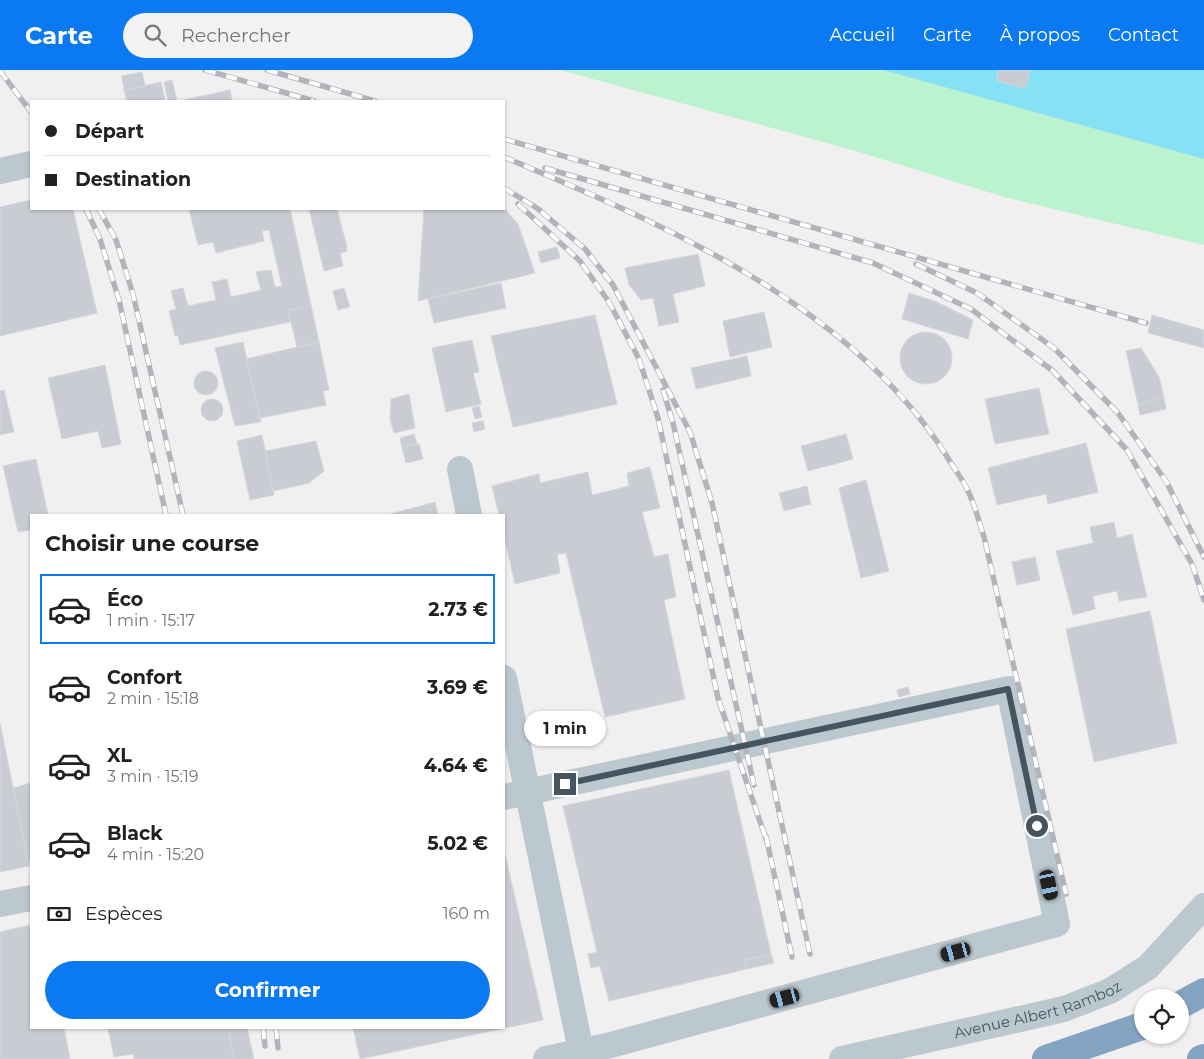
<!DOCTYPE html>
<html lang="fr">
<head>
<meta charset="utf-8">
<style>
	body { margin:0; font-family:Montserrat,sans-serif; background:#f2f2f2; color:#202124; height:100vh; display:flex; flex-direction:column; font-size:19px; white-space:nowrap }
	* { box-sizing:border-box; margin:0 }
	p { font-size:16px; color:#757577 }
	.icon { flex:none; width:28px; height:28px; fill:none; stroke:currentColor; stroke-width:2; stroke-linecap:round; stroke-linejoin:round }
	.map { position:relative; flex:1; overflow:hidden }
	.panel { position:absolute; left:30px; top:444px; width:475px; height:515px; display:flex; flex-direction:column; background:#fff; border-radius:0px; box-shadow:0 1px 4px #0004 }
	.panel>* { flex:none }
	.top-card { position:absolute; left:30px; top:30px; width:475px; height:110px; border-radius:0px; box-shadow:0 1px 4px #0004; display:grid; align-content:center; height:110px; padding:0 15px; background:#fff }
	.tools { position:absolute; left:1134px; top:919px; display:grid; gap:10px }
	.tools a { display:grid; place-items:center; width:55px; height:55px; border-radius:50%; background:#fff; box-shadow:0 1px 4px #0004; font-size:25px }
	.end { position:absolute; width:22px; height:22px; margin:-11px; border:6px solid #46545f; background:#fff; box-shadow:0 0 0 2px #fff }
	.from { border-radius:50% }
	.bubble { position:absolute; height:35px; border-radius:18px; background:#fff; box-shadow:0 1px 4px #0004; font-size:16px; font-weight:700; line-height:35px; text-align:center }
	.car { position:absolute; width:15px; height:30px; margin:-15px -8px; border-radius:6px; box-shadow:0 0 4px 1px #0007; background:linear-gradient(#222 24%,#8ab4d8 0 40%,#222 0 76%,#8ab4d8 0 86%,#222 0) }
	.top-card b { display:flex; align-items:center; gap:18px; height:48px; font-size:19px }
	.top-card b+b { border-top:1px solid #e0e0e0 }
	.top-card i { width:12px; height:12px; background:#202124 }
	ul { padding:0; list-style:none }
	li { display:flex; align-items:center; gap:15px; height:70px; margin:0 10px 8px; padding:0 5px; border:2px solid transparent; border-radius:0px }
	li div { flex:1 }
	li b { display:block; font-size:19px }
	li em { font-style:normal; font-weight:700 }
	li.selected { border-color:#0b79f1 }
	li>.icon { width:45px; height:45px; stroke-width:1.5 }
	h2 { padding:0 15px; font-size:22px; line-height:60px }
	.pay { display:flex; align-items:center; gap:12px; height:55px; padding:0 15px; font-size:19px }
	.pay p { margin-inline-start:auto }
	.button { display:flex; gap:10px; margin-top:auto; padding:10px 15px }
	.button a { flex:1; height:58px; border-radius:30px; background:#0b79f1; color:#fff; font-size:20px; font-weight:700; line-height:58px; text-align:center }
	header { display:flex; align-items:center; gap:30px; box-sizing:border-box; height:70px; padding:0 25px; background:#0b79f1; color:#fff }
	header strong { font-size:24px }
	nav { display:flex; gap:28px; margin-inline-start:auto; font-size:18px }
	.search { width:350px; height:45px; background:#f2f2f2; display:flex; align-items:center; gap:12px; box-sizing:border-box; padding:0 18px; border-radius:28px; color:#757577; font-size:19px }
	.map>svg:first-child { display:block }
	.green { fill:#bbf3ce }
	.water { fill:#85e1f3 }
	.building { fill:#c9cdd3; stroke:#d3d6dc }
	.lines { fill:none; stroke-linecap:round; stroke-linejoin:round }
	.minor { stroke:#bcc8d0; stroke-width:26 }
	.highway { stroke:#84a5c2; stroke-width:28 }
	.rail-casing { stroke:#b1b5bb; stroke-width:5.5 }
	.rail { stroke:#fff; stroke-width:4; stroke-dasharray:11; stroke-linecap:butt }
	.route { stroke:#46545f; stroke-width:6 }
	.labels { text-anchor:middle; stroke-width:5; stroke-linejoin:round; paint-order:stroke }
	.street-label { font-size:15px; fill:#46545f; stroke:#fff }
</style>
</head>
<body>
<header>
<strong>Carte</strong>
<div class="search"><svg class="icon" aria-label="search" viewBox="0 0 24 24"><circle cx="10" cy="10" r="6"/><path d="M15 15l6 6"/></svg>Rechercher</div>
<nav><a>Accueil</a><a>Carte</a><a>À propos</a><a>Contact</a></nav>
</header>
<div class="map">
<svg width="1204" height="989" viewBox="0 0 1204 989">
	<rect width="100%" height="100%" fill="#f2eff0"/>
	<path class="green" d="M560 0H884L1204 89V175L1004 127 856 81Z"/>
	<path class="water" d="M883 0H1204V89Z"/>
	<path class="building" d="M999 0H1030L1025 19 996 10Z
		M142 2 145 16 124 20 122 6Z
		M172 10 177 31H168L164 12Z
		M161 12 165 31H127L124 20Z
		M230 20 232 31H179Z
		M31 130V139H73L97 243 0 266V137Z
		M504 138 518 154 535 203 418 231 424 139Z
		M189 139H290L311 235 288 240 290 252 180 275 178 265 175 266 169 241 176 239 171 221 183 218 188 236 216 230 212 212 227 209 231 227 261 220 256 202 271 200 275 217 282 216 269 160 262 161 264 171 216 183 213 172 198 175Z
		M309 139H337L347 177 346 182 340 183 343 196 324 201Z
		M557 177 560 188 541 193 538 182Z
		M698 184 705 216 673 224 679 252 659 256 653 228 641 230 629 215 625 198Z
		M501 213 506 238 434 253 428 229Z
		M344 218 350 237 338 240 333 221Z
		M909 223 937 232 973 250 968 269 902 249Z
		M311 235 319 272 297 277 288 240Z
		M764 242 772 277 730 287 723 251Z
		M595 245 617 334 513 357 491 266Z
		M1152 245 1204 260V278L1148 263Z
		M900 288a26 26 0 1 1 52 0a26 26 0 1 1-52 0Z
		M472 270 479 302 473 303 481 334 446 342 432 278Z
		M243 272 261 352 235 356 215 278Z
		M319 272 329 320 323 321 326 335 260 348 246 289Z
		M1141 278 1159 307 1164 328 1138 334 1126 281Z
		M747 286 751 306 696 319 691 298Z
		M105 295 121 374 102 378 98 361 62 369 48 308Z
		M194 313a12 12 0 1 1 24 0a12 12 0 1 1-24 0Z
		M1039 318 1049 364 995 374 985 329Z
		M4 320 14 362 0 365V321Z
		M409 324 415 358 394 363 390 349 391 329Z
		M1164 328 1166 339 1140 345 1138 334Z
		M201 340a11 11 0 1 1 22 0a11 11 0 1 1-22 0Z
		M479 336 482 347 475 349 472 338Z
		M483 351 485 359 474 362 472 353Z
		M414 364 417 374 402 377 400 368Z
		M846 364 853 389 808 401 801 376Z
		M262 365 274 425 250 430 237 371Z
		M316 371 324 401 309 413 273 421 265 381Z
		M1086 373 1098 422 1048 434 1046 424 997 435 988 398Z
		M419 374 423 389 406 393 402 377Z
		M36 389 48 445H31V460L18 462 3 396Z
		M650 397 660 438 642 442 654 487 668 484 676 527 664 530 685 629 605 647 566 483 557 484 560 503 515 514 504 466V445H499L492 416 539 404 540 413 588 402 592 425 629 416 627 403Z
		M866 410 889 501 861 508 839 418Z
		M807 416 811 434 784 441 779 423Z
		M435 432 438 445H391V444Z
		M1114 452 1117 468 1132 464 1147 527 1119 531 1117 521 1093 526 1095 539 1073 545 1056 481 1093 473 1090 457Z
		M1035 487 1040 510 1017 515 1012 492Z
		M1150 541 1177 673 1094 692 1066 559Z
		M908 617 910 624 899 627 897 620Z
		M0 653 29 796 0 802Z
		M729 700 771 884 745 890 747 899 609 931 600 896 591 898 588 884 597 882 563 736Z
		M31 713V792H28L13 718Z
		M504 780 543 950 360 989 353 958H504Z
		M31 855V958H64L70 989H0V862Z
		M771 884 774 893 747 899 745 890Z
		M108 958H228L234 989H134L133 984 114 987Z
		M228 958H247L254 989H234Z"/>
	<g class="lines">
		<g class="minor">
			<path d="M0 101 31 94"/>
			<path d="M460 399 469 445"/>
			<path d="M504 608 581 981"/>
			<path d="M504 727 1009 619 1057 854 607 976 546 989"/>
			<path d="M0 834 31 828"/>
			<path id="s1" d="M842 989 1064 939 1110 921 1148 897 1204 836"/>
		</g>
		<path class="highway" d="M1180 935 1204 922
			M1046 989 1142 956
			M1201 989 1204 988"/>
		<g class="rail-casing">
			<path id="rail" d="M205 0 314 31
				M267 0 375 31
				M0 1 31 42
				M504 69 1146 253
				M504 87C663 154 850 234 946 385 953 397 962 408 968 421 975 435 979 452 984 467L1066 824
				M545 98 873 193 971 239 1053 301 1127 380 1192 494 1204 530
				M504 118 537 138 585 179 613 215 690 362 712 433 810 884
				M518 134 580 191 609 232 639 289 658 348 718 628 767 772
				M86 139 100 169 119 230 166 445
				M99 139 116 170 133 224 183 445
				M916 194 977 223 1054 278 1118 343 1166 411 1204 487
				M663 320 673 353 754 715
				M766 766 792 887
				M263 958 265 976
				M276 958 278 978"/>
		</g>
		<use href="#rail" class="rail"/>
	</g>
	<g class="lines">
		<path class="route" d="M565 714 1008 619 1037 756"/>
	</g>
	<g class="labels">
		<g class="street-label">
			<text dy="5" stroke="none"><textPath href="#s1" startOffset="202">Avenue Albert Ramboz</textPath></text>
		</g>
	</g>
</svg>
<div class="tools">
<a><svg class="icon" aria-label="locate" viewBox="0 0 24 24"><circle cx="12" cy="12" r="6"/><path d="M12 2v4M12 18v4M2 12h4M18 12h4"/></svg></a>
</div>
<i class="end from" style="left:1037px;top:756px"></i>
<i class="end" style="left:565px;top:714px"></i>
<div class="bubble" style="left:524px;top:641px;width:82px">1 min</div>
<i class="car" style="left:1049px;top:815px;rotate:168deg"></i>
<i class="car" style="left:956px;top:882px;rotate:255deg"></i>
<i class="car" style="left:785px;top:928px;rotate:255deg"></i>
<div class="top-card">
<b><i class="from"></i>Départ</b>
<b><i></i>Destination</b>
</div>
<section class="panel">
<h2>Choisir une course</h2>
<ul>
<li class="selected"><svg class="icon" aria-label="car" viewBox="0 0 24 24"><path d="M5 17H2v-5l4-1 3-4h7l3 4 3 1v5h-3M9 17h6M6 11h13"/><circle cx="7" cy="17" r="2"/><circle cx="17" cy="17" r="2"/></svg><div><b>Éco</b><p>1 min · 15:17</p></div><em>2.73 €</em></li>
<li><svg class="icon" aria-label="car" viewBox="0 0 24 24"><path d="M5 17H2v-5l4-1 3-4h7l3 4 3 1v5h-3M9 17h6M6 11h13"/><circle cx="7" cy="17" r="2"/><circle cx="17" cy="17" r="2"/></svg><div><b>Confort</b><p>2 min · 15:18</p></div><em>3.69 €</em></li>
<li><svg class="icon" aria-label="car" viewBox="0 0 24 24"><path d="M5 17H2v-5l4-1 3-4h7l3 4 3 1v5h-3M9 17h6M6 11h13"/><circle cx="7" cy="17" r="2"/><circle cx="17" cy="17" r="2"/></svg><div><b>XL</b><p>3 min · 15:19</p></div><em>4.64 €</em></li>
<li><svg class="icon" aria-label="car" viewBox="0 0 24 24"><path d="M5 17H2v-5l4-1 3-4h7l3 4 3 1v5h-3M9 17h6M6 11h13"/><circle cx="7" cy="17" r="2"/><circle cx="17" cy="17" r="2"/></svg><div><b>Black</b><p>4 min · 15:20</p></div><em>5.02 €</em></li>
</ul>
<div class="pay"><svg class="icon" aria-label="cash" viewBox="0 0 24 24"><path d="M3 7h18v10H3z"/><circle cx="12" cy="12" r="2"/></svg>Espèces<p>160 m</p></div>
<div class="button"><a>Confirmer</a></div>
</section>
</div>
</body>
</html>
